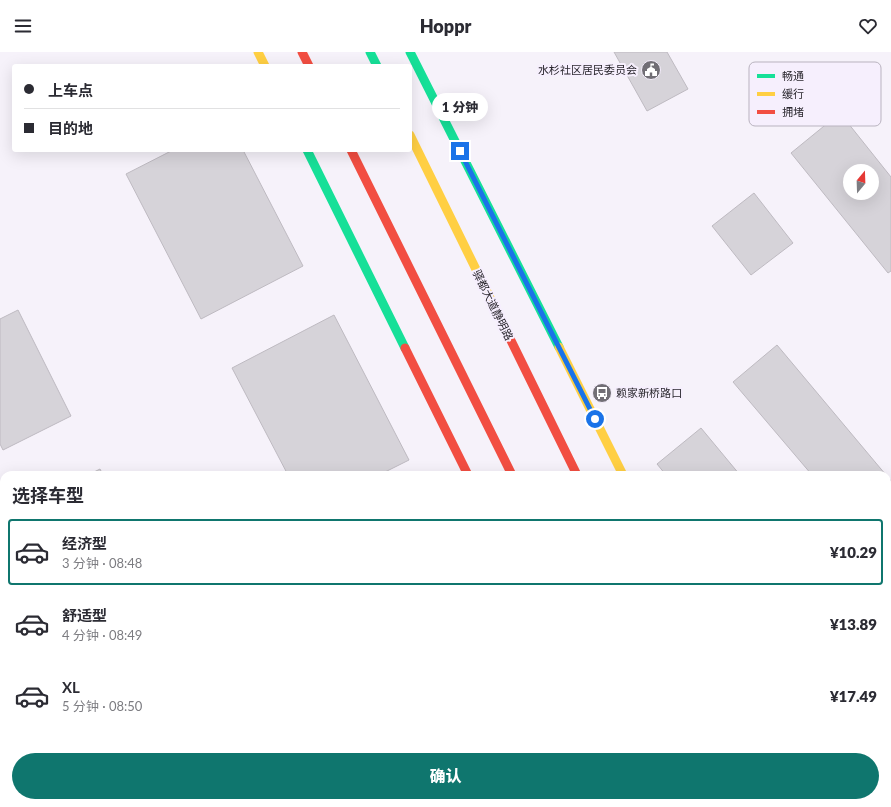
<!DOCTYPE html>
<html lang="zh">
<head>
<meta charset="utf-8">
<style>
	body { margin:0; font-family:Lato,"Noto Sans SC",sans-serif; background:#f7f7f7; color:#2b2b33; height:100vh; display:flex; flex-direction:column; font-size:15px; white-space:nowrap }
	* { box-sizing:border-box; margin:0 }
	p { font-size:13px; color:#7c7c81 }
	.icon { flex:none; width:22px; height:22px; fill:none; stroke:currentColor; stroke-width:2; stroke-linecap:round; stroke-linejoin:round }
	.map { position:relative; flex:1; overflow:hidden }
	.panel { position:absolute; left:0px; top:419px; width:891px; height:336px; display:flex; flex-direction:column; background:#fff; border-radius:12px 12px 0 0; box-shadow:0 4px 16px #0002 }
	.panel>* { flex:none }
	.banner { position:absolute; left:12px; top:12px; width:400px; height:88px; border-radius:4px; box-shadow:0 4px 16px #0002; display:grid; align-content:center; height:88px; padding:0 12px; background:#fff }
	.needle { width:26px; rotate:19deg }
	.buttons { position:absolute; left:843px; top:112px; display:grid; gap:8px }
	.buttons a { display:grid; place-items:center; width:36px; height:36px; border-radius:50%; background:#fff; box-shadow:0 4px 16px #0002; font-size:20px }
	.end { position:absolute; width:18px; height:18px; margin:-9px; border:5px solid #1a73e8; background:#fff; box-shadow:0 0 0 2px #fff }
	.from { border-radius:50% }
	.bubble { position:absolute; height:28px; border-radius:14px; background:#fff; box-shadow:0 4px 16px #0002; font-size:13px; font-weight:800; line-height:28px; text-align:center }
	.banner b { display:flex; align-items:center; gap:14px; height:38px; font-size:15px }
	.banner b+b { border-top:1px solid #e1e1e2 }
	.banner i { width:10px; height:10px; background:#2b2b33 }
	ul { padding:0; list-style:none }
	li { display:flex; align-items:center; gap:12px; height:66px; margin:0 8px 6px; padding:0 4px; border:2px solid transparent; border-radius:4px }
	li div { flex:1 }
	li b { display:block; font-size:15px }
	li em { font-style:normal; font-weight:800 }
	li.on { border-color:#0f766e }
	li>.icon { width:36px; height:36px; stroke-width:1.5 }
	h2 { padding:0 12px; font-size:18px; line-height:48px }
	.primary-button { display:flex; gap:8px; margin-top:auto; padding:8px 12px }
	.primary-button a { flex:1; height:46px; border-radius:24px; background:#0f766e; color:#fff; font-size:16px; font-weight:800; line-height:46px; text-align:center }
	header { display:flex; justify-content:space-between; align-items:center; height:52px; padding:0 12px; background:#fff; font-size:18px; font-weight:800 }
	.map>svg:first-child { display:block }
	.building { fill:#d6d3d9; stroke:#bebac1; fill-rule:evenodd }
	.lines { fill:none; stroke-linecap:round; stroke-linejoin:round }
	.lane { stroke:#c2bcb9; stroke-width:15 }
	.street { stroke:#c2bcb9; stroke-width:22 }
	.fast { stroke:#16e098; stroke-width:9 }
	.slow { stroke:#ffcf43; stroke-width:9 }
	.jam { stroke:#f24e42; stroke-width:9 }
	.route { stroke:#1a73e8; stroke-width:5 }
	.labels { text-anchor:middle; stroke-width:4; stroke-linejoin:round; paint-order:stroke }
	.poi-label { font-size:11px; fill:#2a272e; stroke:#f6effd; text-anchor:end }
	.street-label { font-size:11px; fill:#2a272e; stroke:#f6effd }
	.key { fill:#f6effd; stroke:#b9b3bf; stroke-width:1 }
	.key-label { font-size:11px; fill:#2a272e }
</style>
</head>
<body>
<header><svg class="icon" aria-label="menu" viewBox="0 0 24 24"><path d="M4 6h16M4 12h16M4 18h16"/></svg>Hoppr<svg class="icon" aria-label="heart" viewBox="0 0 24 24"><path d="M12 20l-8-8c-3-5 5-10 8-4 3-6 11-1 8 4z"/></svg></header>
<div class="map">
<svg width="891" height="755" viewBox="0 0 891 755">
	<rect width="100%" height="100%" fill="#f6f2fa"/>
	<path class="building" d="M614 0H667L688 37 647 59Z
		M840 61 891 125V219L888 221 791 101ZM850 119H872V141H850Z
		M173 98H243L303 214 201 267 126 122Z
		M754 141 793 191 751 223 712 174Z
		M18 258 71 364 3 398 0 392V267Z
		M334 263 409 408 379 423H288L232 316Z
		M777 293 886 423H812L733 330Z
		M701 376 740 423H666L657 412Z
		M100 417 103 423H88Z
		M887 424 891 429V517L887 512Z
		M0 724 4 731V751H14L17 755H0Z
		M456 751H534L536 755H458Z"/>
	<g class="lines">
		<path class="lane" d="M887 632 891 628"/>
		<path class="street" d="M397 751 400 755"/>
		<path class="fast" d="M370 0 377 14
			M410 0 559 295
			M307 98 405 296
			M678 751 680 755
			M793 751 795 755"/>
		<path class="slow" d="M258 0 265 14
			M410 83 493 252
			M559 295 623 423"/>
		<path class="jam" d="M302 0 309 14
			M351 98 512 423
			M493 252 577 423
			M405 296 468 423
			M631 751 633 755
			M740 751 742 755"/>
	</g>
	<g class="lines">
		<path class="route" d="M460 99 595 367"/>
	</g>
	<defs>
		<g id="civic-disc" transform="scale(1)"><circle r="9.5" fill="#716e75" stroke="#f6effd"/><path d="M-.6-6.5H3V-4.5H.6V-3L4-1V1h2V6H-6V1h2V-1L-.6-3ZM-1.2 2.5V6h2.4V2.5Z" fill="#fff"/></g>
		<g id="bus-disc" transform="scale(1)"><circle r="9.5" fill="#716e75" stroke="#f6effd"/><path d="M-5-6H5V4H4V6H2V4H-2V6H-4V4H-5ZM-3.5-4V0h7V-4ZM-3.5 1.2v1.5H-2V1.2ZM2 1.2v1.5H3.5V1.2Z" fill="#fff"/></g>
	</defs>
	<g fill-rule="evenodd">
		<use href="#civic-disc" x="651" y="18"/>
		<use href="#bus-disc" x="602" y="341"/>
	</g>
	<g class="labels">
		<g class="poi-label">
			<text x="637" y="22">水杉社区居民委员会</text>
			<text x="616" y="345" text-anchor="start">赖家新桥路口</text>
		</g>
		<g class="street-label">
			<text transform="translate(493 253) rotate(64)" y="4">驿都大道静明路</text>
		</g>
	</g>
	<rect x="749" y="10" width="132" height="64" rx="6" class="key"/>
	<rect x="757" y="22" width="18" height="4" fill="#16e098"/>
	<rect x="757" y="40" width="18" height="4" fill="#ffcf43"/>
	<rect x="757" y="58" width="18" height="4" fill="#f24e42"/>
	<g class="key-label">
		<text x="782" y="28">畅通</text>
		<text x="782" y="46">缓行</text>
		<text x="782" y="64">拥堵</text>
	</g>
</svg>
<div class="buttons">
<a><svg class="needle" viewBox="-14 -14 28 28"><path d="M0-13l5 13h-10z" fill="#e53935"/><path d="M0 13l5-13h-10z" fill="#7c7c81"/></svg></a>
</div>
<i class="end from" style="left:595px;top:367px"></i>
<i class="end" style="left:460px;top:99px"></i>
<div class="bubble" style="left:432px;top:41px;width:56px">1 分钟</div>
<div class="banner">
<b><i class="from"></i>上车点</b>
<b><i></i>目的地</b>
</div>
<section class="panel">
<h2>选择车型</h2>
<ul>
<li class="on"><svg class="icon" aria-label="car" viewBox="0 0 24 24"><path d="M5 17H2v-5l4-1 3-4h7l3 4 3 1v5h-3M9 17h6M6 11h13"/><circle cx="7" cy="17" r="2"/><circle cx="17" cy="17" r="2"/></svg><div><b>经济型</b><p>3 分钟 · 08:48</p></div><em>¥10.29</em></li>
<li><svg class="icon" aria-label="car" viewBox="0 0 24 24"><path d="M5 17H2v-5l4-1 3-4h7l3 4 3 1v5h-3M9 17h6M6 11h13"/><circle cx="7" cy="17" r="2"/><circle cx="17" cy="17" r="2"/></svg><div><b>舒适型</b><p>4 分钟 · 08:49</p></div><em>¥13.89</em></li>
<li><svg class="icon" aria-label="car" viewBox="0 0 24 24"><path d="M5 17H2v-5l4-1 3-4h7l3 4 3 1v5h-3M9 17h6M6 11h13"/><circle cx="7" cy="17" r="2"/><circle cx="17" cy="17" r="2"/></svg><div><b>XL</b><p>5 分钟 · 08:50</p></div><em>¥17.49</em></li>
</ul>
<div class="primary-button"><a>确认</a></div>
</section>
</div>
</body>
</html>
